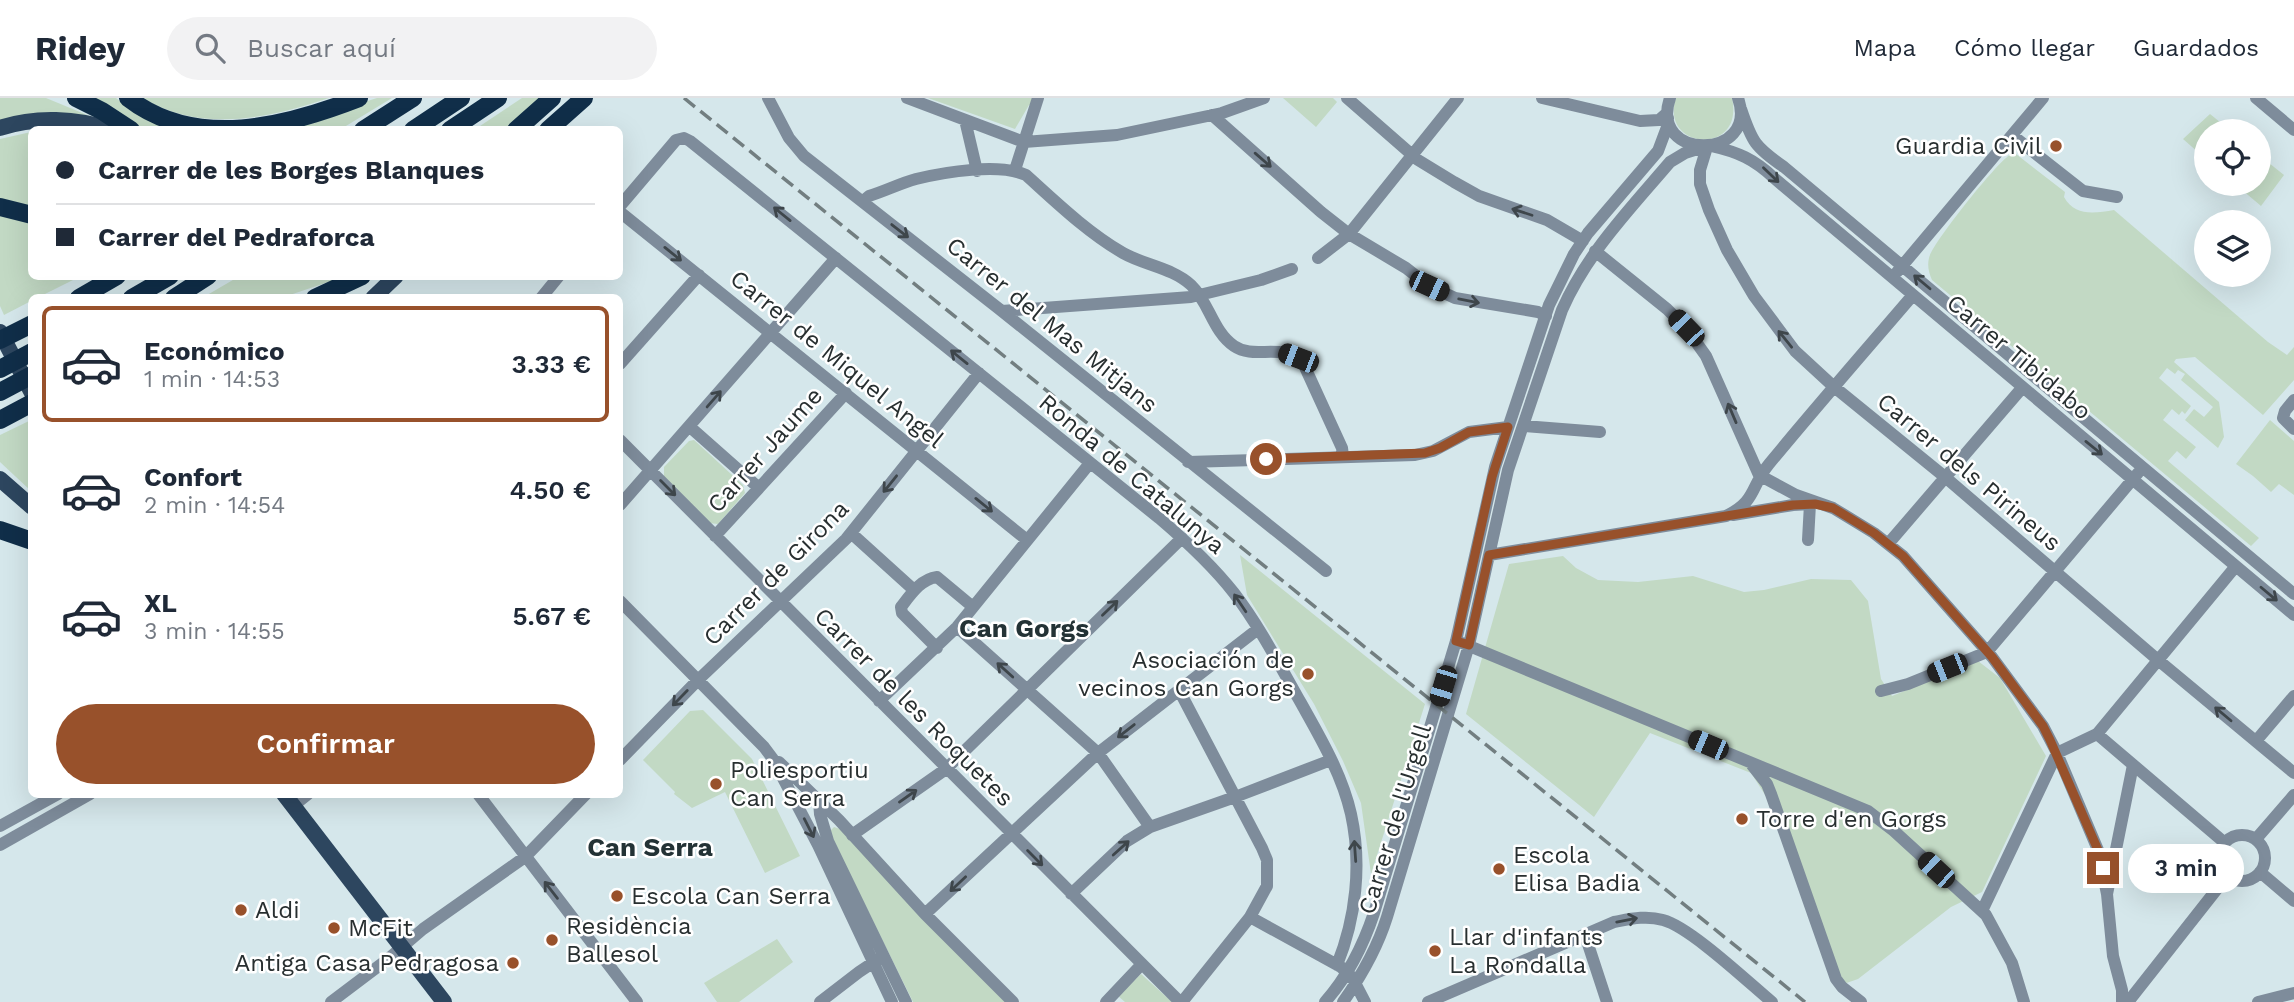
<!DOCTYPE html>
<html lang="es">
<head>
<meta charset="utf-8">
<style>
	body { margin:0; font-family:"Work Sans",sans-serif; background:#f2f2f3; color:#1f2937; height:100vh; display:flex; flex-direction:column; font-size:26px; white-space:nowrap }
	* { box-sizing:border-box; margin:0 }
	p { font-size:23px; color:#747a83 }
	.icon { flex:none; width:38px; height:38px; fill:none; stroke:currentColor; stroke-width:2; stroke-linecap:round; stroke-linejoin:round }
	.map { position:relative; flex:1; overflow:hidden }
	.details { position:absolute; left:28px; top:196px; width:595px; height:504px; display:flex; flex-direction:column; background:#fff; border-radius:10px; box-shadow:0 7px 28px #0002 }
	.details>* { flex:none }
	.guide { position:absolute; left:28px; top:28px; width:595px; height:154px; border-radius:10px; box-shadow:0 7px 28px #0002; display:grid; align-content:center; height:154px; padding:0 28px; background:#fff }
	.fabs { position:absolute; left:2194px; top:21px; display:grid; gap:14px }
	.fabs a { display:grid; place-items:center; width:77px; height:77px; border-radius:50%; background:#fff; box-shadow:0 7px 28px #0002; font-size:35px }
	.end { position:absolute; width:32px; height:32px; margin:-16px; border:9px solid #98512b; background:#fff; box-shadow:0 0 0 4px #fff }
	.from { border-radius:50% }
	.bubble { position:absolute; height:49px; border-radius:24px; background:#fff; box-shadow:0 7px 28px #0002; font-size:23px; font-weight:600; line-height:49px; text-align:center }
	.car { position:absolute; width:21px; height:42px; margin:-21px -10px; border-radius:9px; box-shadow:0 0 5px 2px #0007; background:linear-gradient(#222 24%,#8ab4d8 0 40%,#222 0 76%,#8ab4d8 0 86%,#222 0) }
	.guide b { display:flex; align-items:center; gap:24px; height:66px; font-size:26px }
	.guide b+b { border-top:2px solid #e0e1e3 }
	.guide i { width:18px; height:18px; background:#1f2937 }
	ul { padding:12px 0 0; list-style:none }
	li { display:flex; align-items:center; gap:21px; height:116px; margin:0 14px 10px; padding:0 14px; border:4px solid transparent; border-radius:10px }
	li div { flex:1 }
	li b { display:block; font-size:26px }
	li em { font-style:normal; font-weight:600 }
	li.current { border-color:#98512b }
	li>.icon { width:63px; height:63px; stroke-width:1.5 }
	.primary-button { display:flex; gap:14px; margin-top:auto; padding:14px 28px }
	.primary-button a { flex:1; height:80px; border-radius:42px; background:#98512b; color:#fff; font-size:28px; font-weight:600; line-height:80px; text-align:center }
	header { display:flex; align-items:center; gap:42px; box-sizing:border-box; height:98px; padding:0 35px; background:#fff; border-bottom:2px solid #e0e1e3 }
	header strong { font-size:33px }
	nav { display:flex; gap:38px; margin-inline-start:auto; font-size:24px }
	.search { width:490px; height:63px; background:#f2f2f3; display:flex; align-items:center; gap:18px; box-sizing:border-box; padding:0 24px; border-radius:38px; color:#747a83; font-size:26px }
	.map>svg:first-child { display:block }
	.green { fill:#c2d9c4 }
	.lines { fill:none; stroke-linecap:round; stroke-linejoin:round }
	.minor { stroke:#7e8c9b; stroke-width:12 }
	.major { stroke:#2d465f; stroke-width:16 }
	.highway { stroke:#102e49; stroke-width:18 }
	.rail { stroke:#727e80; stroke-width:3.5; stroke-dasharray:14 7; stroke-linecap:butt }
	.oneway { stroke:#3e464b }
	.route { stroke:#98512b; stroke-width:9 }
	.poi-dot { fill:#98512b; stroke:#fff; stroke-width:2.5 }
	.labels { text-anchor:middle; stroke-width:5; stroke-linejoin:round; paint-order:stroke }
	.poi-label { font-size:24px; fill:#282f30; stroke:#fff; text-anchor:start }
	.street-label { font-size:24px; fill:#282f30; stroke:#fff }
	.neighbourhood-label { font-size:26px; font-weight:bold; fill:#233235; stroke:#fff }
</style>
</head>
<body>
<header>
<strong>Ridey</strong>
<div class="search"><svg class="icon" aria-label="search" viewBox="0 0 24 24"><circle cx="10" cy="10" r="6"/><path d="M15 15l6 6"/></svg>Buscar aquí</div>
<nav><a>Mapa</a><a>Cómo llegar</a><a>Guardados</a></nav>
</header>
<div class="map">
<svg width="2294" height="904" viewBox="0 0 2294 904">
	<rect width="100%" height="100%" fill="#d5e7eb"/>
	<path class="green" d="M0 0H46L92 19 0 23Z
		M94 0H116L130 11 178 31H142Z
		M142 0H329C267 21 201 35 142 0Z
		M377 0H392L341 31 276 32Z
		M522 0H543L508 31 474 32Z
		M928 0H1036L1034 8 1029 7 1015 31Z
		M1283 0H1333L1337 4 1316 29Z
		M1676 0H1732C1745 59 1659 52 1676 0Z
		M2210 16 2231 33H2207V62L2183 41Z
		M31 34V109L0 101V41Z
		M2016 56 2065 94 2064 99C2075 119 2095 115 2114 112L2268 244 2287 257 2294 249V282L2263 317 2195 259 2176 261 2174 264 2219 304 2224 339 2218 350 2185 322 2194 311 2204 319 2213 309 2181 282 2185 276 2178 272 2175 276 2167 270 2159 280 2191 308 2185 316 2182 313 2179 317 2172 311 2163 322 2196 349 2186 361 2177 353 2168 363 2259 440 2251 448 1932 182C1929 175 1927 168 1929 160 1931 147 1993 70 2006 60 2010 56 2011 57 2016 56Z
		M2259 57 2284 77 2261 108 2235 86H2259Z
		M0 118 31 124 32 178 79 179 39 199 32 200 31 203 4 217 0 208Z
		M238 179H343L284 199 202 200Z
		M31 322V393L0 364V337Z
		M2270 322 2294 343V397L2279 386 2271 394 2253 378 2236 366Z
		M694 342 743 387 745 395 718 426 709 425 664 379V369L689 343Z
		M1240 457 1425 606 1371 776 1361 705 1343 663 1314 606 1247 497Z
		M1563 458 1576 470 1598 482 1638 484 1693 478 1744 494 1764 492 1811 481 1851 482 1868 503 1881 581 1892 598 1978 563 2000 580 2046 658 1982 794 1951 809 1858 881 1835 889 1769 703 1751 675 1650 635 1594 719 1466 616 1509 466Z
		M703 612 752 661 800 758 765 775 725 694 692 710 674 696 675 694 643 662 690 613Z
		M834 729 843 732 1008 904H913L829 734Z
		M777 841 793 864 739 904H717L704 885Z
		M1141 876 1172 904H1125L1118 898Z"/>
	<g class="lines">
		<path class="minor" d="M768 0 789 40 804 58 998 210 1326 473
			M907 0 1024 44 1117 37 1222 15 1264 0
			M1347 0 1418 62 1454 84 1479 98 1547 122 1583 143
			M1542 0 1640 23 1659 22 1667 15
			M1670 0C1648 64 1760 62 1738 0
			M2256 0 2294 32
			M1741 11C1752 44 1755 49 1784 69L2294 496
			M1212 17 1321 114 1349 136 1406 170 1429 188 1455 200 1538 214 1546 218
			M965 22 977 73
			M2012 37 2083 93 2117 99
			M1711 48C1738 54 1754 61 1774 80L2294 517
			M1707 49 1700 72V86L1709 112 1727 152 1754 198 1795 253 1833 288 1945 379 2158 562 2294 675
			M1015 72 1038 0
			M863 103 869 98C885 93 901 85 916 81 945 74 999 65 1026 77 1057 105 1087 134 1123 155 1144 167 1173 170 1191 187 1209 204 1213 234 1234 248 1256 263 1283 242 1304 267L1342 350 1343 358
			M620 108 676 42 684 40 690 43 1159 420C1186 443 1212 467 1234 495 1260 529 1280 568 1301 605 1320 639 1342 676 1351 716 1362 766 1356 820 1337 867
			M620 114 1027 442
			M1595 153 1667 211 1686 230 1706 258 1759 377 1796 397 1833 410 1874 435 1903 458 1992 559 2043 628 2057 655 2098 752 2107 796
			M1318 160 1349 136 1458 0
			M1897 174 2043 0
			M541 200 559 178
			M1002 213 1191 199 1261 182 1292 171
			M620 266 699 177
			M2294 302 2285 313 2283 320 2294 331
			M1523 328 1600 334
			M690 329 759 390
			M620 342 1180 904
			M1188 364 1415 357 1433 353 1469 334 1508 329
			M620 407 836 160
			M1733 417 1793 407 1812 406
			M851 435 914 492
			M715 438 846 295
			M1808 442 1810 406
			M1888 446 2022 290
			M1489 457 1726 418C1757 403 1750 389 1769 366 1816 309 1865 253 1913 197
			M620 503 764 649 773 661 818 747 892 904
			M957 529 1098 655 1150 729
			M1462 545 1868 713 1894 733 1986 817 2012 865 2024 904
			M937 550 902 515 901 509C911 496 921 481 937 479L973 509
			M1179 592 1262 750 1267 762V788L1250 819 1182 904
			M1881 593 1908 586 1987 554 2138 375
			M879 603 957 529 1090 365
			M2097 636 2225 745
			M2256 643 2294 598
			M2057 655 2097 636 2236 468
			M620 662 698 582 846 441 979 275
			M779 664 839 722 925 816 1013 904
			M1752 667 1767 686 1771 696 1836 881 1842 889 1861 904
			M478 696 637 904
			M819 703 820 716 828 743 906 904
			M293 708 308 696
			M0 728 58 696
			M2219 760a23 23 0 1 1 46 0a23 23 0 1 1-46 0Z
			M852 737 946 671 1182 440
			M2256 741 2294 697
			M0 747 90 696
			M2260 774 2294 803
			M1071 796 1127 743 1150 729 1235 699 1331 662
			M1982 813 2057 655
			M925 816 1098 655 1258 531
			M1250 819 1341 869 1352 879 1365 904
			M1585 837 1607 904
			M331 904 388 861 423 831 525 759 586 696
			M820 904 859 874 880 860
			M1106 904 1141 867
			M1325 904C1349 877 1363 848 1374 815L1456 543 1495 369 1549 207 1574 156 1588 135 1658 53 1667 29 1668 20
			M1343 904C1362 877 1377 851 1387 819L1469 547 1508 372 1562 212C1587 155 1630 111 1670 64L1685 55 1704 49
			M1428 904 1614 824C1630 821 1646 817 1663 822 1690 829 1748 884 1772 904
			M2122 904V892L2113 858 2107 796 2133 667
			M2128 904 2228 777
			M2258 904 2294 895"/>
		<path class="major" d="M0 30C35 18 77 20 112 32
			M373 200 396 178
			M0 234 32 295
			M0 381 32 409
			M284 696 444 904"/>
		<path class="highway" d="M76 0 102 13 131 32
			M128 0C196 53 287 28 359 0
			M363 32 413 0
			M413 32 461 0
			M450 32 498 0
			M516 32 552 0
			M548 32 584 0
			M0 109 32 117
			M79 200 117 178
			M132 200 170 178
			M174 200 208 178
			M315 200 362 178
			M0 242 32 226
			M0 271 32 254
			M0 294 32 277
			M0 322 32 305
			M0 432 32 443"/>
		<path class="rail" d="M684 0 1805 904"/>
	</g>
	<defs><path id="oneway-shaft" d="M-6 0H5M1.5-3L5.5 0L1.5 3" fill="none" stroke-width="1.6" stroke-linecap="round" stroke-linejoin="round" transform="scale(1.75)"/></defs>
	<g class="oneway">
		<use href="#oneway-shaft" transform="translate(1263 62) rotate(41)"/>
		<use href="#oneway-shaft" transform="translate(1771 77) rotate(44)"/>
		<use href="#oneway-shaft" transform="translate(1522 114) rotate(-162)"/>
		<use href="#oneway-shaft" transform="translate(782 116) rotate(-141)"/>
		<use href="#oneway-shaft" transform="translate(900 133) rotate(38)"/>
		<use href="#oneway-shaft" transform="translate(673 156) rotate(39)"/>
		<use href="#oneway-shaft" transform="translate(1922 184) rotate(-140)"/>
		<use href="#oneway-shaft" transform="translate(1469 203) rotate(11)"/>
		<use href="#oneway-shaft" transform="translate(1785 241) rotate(-129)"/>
		<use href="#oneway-shaft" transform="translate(959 259) rotate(-141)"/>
		<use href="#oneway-shaft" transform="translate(714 301) rotate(-49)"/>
		<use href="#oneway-shaft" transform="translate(1732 315) rotate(-113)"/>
		<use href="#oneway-shaft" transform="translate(2094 350) rotate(39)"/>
		<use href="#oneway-shaft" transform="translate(890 386) rotate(129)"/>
		<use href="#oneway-shaft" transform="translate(668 390) rotate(45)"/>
		<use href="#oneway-shaft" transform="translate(984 407) rotate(39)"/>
		<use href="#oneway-shaft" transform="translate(2269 496) rotate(40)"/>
		<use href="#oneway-shaft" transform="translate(1240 505) rotate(-124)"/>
		<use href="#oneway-shaft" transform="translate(1110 510) rotate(-44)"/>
		<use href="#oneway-shaft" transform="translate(1005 572) rotate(-138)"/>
		<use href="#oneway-shaft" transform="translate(680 600) rotate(134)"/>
		<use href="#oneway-shaft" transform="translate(2223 616) rotate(-140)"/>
		<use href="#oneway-shaft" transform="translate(1126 633) rotate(142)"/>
		<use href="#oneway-shaft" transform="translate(908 698) rotate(-35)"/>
		<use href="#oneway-shaft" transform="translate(809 730) rotate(63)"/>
		<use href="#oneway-shaft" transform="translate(1121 750) rotate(-42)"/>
		<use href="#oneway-shaft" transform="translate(1355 753) rotate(-94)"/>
		<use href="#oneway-shaft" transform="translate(1035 760) rotate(45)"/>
		<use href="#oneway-shaft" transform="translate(958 786) rotate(137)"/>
		<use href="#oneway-shaft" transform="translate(551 792) rotate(-128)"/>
		<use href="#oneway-shaft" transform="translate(1627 822) rotate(-11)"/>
	</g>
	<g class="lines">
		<path class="route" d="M1266 361 1425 355 1440 350 1469 334 1508 329 1492 379 1456 543 1469 547 1489 457 1793 407 1815 406 1833 410 1874 435 1903 458 1992 559 2043 628 2050 642 2098 752 2103 770"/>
	</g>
	<g class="poi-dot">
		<circle cx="2056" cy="48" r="7"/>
		<circle cx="1308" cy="576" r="7"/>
		<circle cx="716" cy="686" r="7"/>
		<circle cx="1742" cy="721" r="7"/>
		<circle cx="1499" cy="771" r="7"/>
		<circle cx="617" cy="798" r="7"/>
		<circle cx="241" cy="812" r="7"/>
		<circle cx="334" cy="830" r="7"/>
		<circle cx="552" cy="842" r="7"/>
		<circle cx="1435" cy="853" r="7"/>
		<circle cx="513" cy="865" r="7"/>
	</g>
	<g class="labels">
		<g class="poi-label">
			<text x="2042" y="56" text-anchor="end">Guardia Civil</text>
			<text x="1294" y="570" text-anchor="end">Asociación de<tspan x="1294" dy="28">vecinos Can Gorgs</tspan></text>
			<text x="730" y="680">Poliesportiu<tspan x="730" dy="28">Can Serra</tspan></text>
			<text x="1756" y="729">Torre d'en Gorgs</text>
			<text x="1513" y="765">Escola<tspan x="1513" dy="28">Elisa Badia</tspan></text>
			<text x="631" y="806">Escola Can Serra</text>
			<text x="255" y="820">Aldi</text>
			<text x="566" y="836">Residència<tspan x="566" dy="28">Ballesol</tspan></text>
			<text x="348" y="838">McFit</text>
			<text x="1449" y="847">Llar d'infants<tspan x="1449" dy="28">La Rondalla</tspan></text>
			<text x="499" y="873" text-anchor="end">Antiga Casa Pedragosa</text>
		</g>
		<g class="street-label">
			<text transform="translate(1052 227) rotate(39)" y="8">Carrer del Mas Mitjans</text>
			<text transform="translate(2019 259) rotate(40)" y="8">Carrer Tibidabo</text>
			<text transform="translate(837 261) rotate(39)" y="8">Carrer de Miquel Angel</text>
			<text transform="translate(765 352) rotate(-48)" y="8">Carrer Jaume</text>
			<text transform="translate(1969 374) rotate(40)" y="8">Carrer dels Pirineus</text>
			<text transform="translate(1132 376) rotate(40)" y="8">Ronda de Catalunya</text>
			<text transform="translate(776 475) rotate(-45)" y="8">Carrer de Girona</text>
			<text transform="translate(914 609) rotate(45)" y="8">Carrer de les Roquetes</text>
			<text transform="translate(1395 721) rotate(-73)" y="8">Carrer de l'Urgell</text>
		</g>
		<g class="neighbourhood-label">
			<text x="1024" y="539">Can Gorgs</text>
			<text x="650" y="758">Can Serra</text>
		</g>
	</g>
</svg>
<div class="fabs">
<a><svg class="icon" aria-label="locate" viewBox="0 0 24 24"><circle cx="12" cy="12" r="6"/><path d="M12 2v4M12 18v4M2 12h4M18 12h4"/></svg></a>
<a><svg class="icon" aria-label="layers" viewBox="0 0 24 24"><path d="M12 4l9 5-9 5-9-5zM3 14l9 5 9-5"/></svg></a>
</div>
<i class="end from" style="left:1266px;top:361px"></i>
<i class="end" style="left:2103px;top:770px"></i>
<div class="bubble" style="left:2128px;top:746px;width:116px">3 min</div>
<i class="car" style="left:1429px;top:188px;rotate:115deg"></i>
<i class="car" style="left:1686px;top:230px;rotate:316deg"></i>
<i class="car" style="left:1298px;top:260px;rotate:291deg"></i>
<i class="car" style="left:1947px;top:570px;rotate:248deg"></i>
<i class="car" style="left:1443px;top:588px;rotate:197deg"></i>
<i class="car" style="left:1708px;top:647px;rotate:293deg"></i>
<i class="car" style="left:1936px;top:772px;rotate:313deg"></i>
<div class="guide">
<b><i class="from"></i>Carrer de les Borges Blanques</b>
<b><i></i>Carrer del Pedraforca</b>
</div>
<section class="details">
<ul>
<li class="current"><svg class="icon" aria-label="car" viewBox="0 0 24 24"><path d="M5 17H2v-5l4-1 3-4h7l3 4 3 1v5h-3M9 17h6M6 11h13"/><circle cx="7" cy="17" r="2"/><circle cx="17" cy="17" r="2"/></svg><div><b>Económico</b><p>1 min · 14:53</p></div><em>3.33 €</em></li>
<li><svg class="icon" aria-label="car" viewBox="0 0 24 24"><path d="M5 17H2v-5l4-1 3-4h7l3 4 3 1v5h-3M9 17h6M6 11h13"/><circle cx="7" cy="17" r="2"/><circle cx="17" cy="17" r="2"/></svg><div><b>Confort</b><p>2 min · 14:54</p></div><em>4.50 €</em></li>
<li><svg class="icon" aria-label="car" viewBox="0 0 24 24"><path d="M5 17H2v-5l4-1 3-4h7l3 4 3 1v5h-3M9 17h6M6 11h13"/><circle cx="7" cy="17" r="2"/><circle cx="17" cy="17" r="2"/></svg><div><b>XL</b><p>3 min · 14:55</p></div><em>5.67 €</em></li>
</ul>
<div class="primary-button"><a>Confirmar</a></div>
</section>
</div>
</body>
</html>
